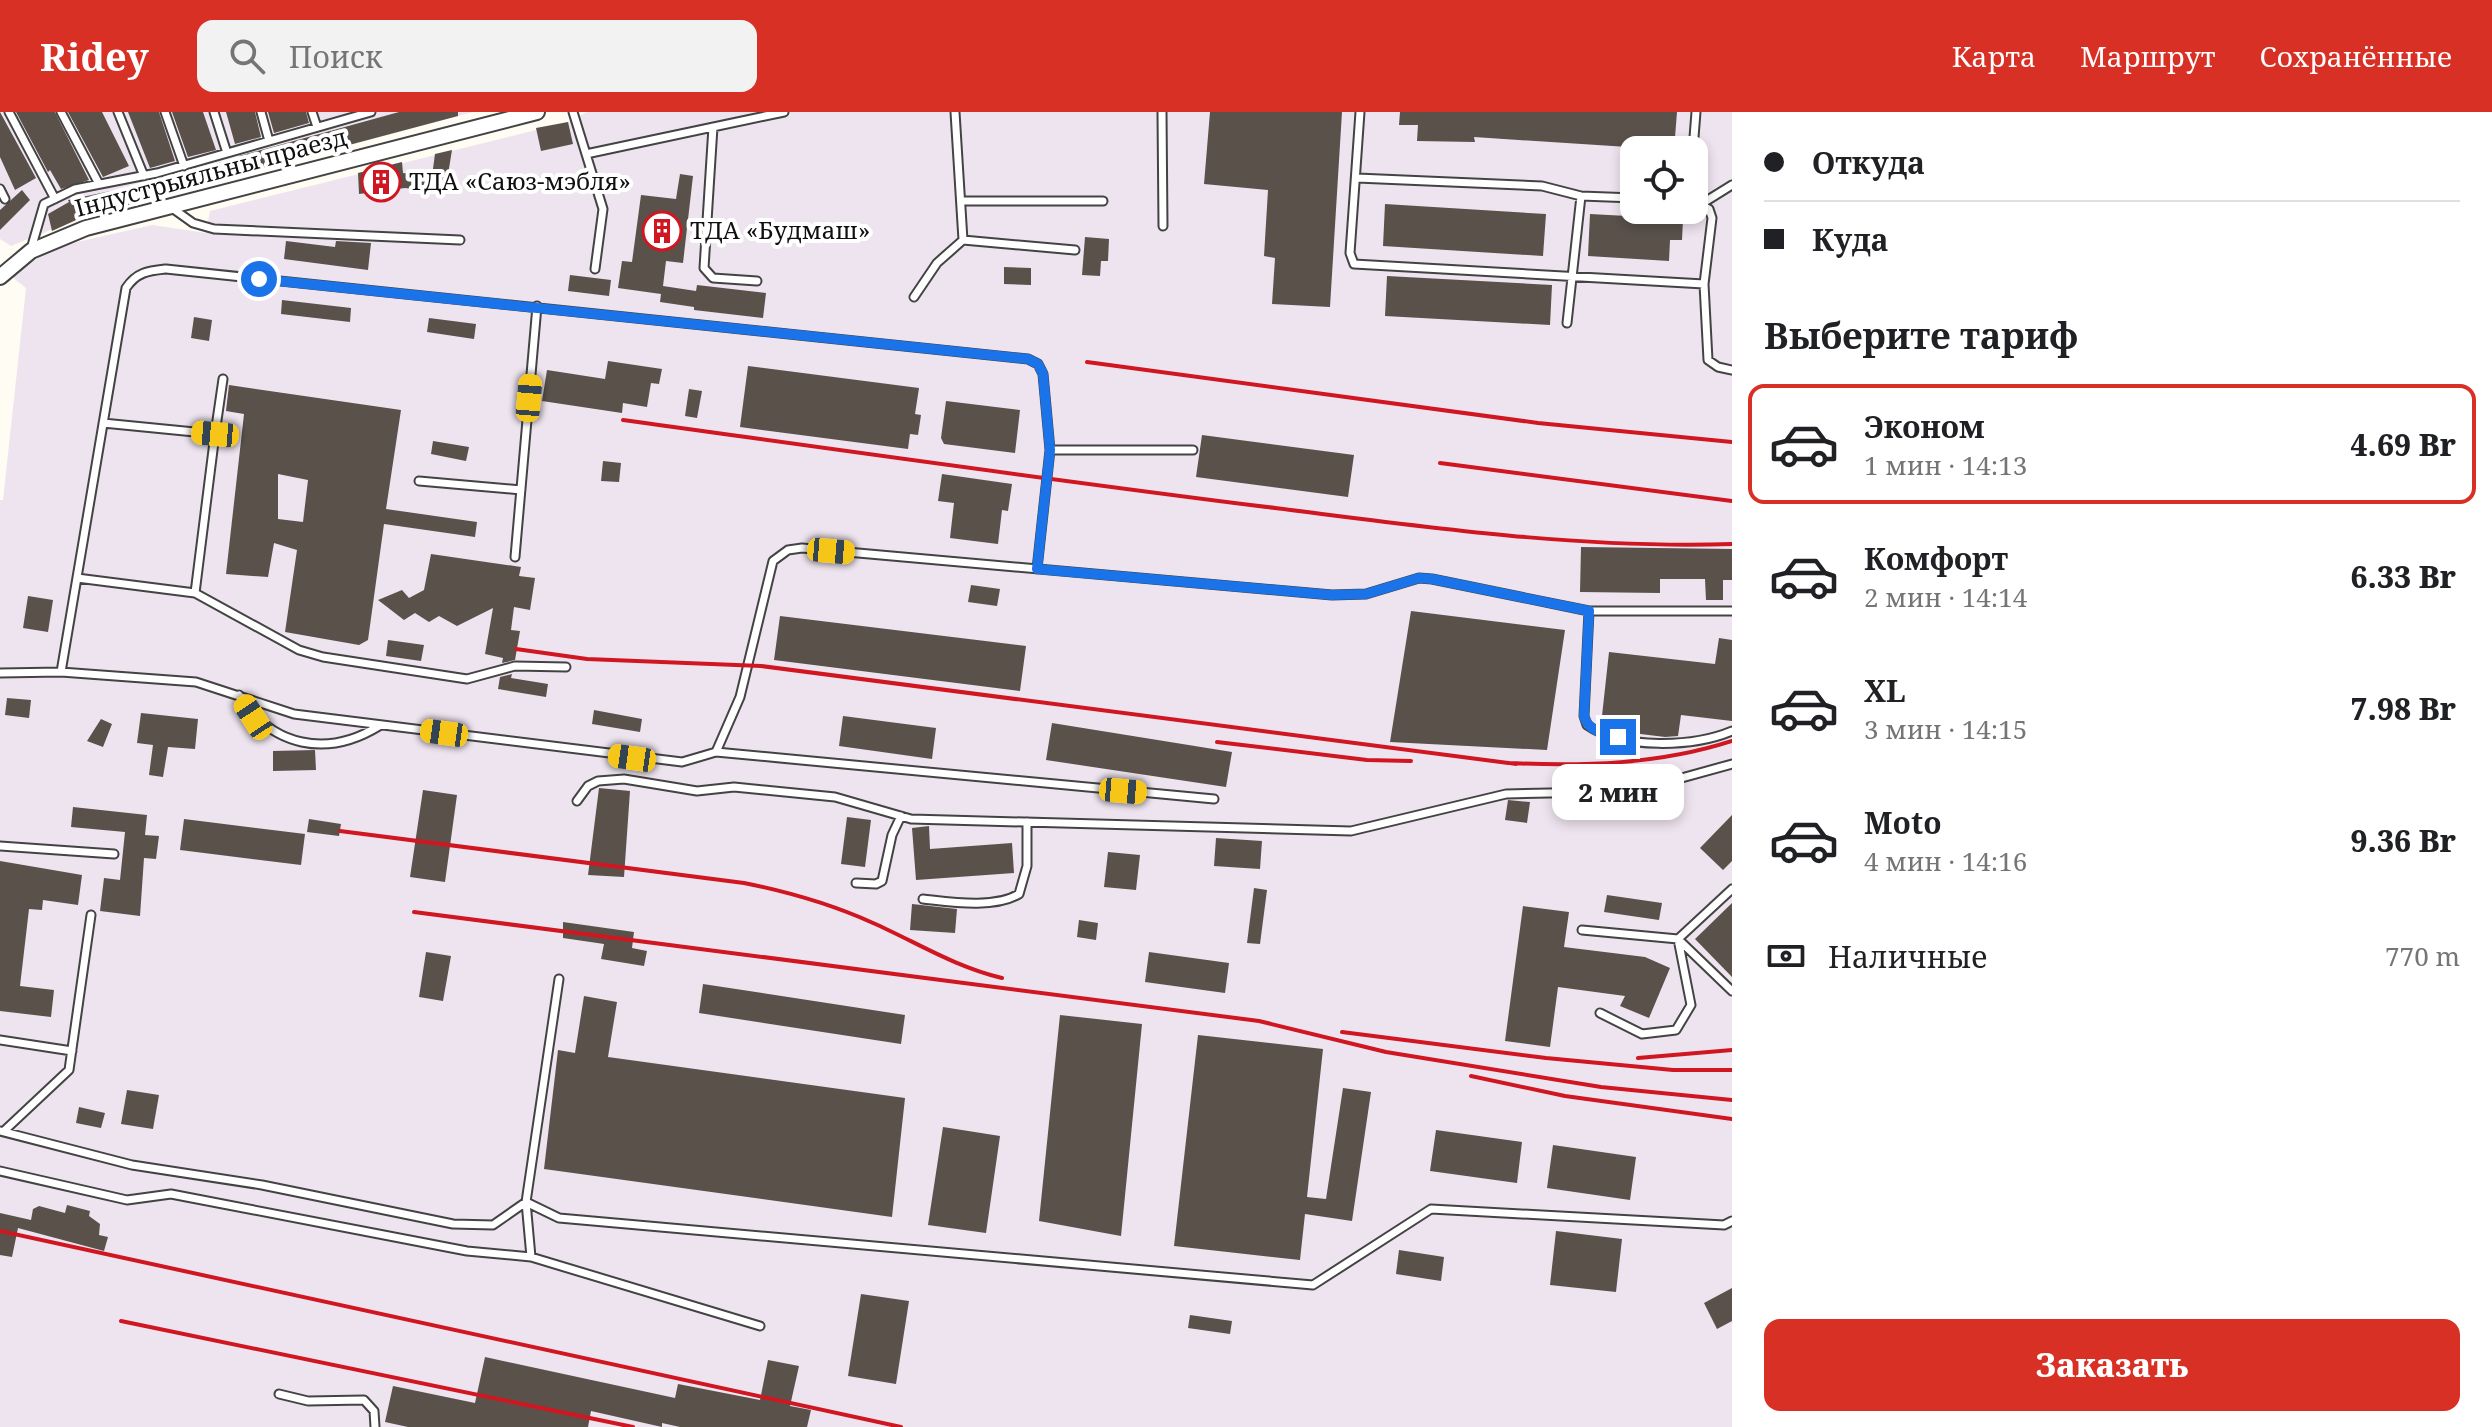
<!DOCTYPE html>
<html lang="ru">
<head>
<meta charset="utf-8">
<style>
	body { margin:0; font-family:"Noto Serif",serif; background:#f2f2f2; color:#202124; height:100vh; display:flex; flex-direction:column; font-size:30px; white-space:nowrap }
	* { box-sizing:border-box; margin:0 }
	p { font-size:26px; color:#757577 }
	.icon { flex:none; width:44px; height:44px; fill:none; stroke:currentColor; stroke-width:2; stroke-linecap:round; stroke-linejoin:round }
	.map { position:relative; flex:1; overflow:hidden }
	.sheet { display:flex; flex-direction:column; background:#fff; width:760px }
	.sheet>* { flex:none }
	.banner { display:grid; align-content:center; height:176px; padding:0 32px; background:#fff }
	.buttons { position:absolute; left:1620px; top:24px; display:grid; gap:16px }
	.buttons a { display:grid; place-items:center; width:88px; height:88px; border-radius:16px; background:#fff; box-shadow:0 4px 12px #0003; font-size:40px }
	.end { position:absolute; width:36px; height:36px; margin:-18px; border:10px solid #1a73e8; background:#fff; box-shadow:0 0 0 4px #fff }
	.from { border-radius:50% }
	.bubble { position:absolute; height:56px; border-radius:16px; background:#fff; box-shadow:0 4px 12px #0003; font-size:26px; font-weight:800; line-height:56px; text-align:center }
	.car { position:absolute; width:24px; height:48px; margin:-24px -12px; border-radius:10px; box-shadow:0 0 6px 2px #0007; background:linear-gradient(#f5c518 24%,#345 0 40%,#f5c518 0 76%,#345 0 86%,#f5c518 0) }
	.banner b { display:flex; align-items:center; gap:28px; height:76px; font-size:30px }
	.banner b+b { border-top:2px solid #e0e0e0 }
	.banner i { width:20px; height:20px; background:#202124 }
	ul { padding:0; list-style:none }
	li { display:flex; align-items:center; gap:24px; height:120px; margin:0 16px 12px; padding:0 16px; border:4px solid transparent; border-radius:16px }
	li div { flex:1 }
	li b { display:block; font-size:30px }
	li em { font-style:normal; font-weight:800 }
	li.on { border-color:#d93025 }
	li>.icon { width:72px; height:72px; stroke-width:1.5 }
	h2 { padding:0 32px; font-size:36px; line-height:96px }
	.pay { display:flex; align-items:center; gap:20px; height:88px; padding:0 32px; font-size:30px }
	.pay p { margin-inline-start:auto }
	.action { display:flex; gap:16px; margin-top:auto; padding:16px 32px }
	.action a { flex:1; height:92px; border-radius:16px; background:#d93025; color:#fff; font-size:32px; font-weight:800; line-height:92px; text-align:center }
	header { display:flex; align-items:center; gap:48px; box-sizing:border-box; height:112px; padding:0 40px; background:#d93025; color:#fff }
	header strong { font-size:38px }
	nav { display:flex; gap:44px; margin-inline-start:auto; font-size:28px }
	.search { width:560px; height:72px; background:#f2f2f2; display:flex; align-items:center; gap:20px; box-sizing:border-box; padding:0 28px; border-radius:16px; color:#757577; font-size:30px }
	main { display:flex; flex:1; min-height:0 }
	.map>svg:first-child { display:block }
	.industrial { fill:#eee4ef; fill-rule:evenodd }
	.building { fill:#5a514b; fill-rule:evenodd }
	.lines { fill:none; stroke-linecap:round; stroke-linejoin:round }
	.lane-casing { stroke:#434343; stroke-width:11 }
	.street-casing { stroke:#434343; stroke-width:18 }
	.lane { stroke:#fff; stroke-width:7 }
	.street { stroke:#fff; stroke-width:14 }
	.rail { stroke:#d01721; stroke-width:4 }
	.route { stroke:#1a73e8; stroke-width:10 }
	.labels { text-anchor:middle; stroke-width:8; stroke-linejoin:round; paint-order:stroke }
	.street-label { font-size:24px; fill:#101010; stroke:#fff }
	.poi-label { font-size:24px; fill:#101010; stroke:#fff; text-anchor:start }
</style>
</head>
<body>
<header>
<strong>Ridey</strong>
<div class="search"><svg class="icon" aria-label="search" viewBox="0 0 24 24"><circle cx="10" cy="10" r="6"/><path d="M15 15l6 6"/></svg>Поиск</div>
<nav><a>Карта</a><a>Маршрут</a><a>Сохранённые</a></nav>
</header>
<main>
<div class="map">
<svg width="1732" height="1315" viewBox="0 0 1732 1315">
	<rect width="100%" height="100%" fill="#fffcf3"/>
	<path class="industrial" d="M0 0H473L85 104 11 134 0 127Z
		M587 0H1732V1315H0V388H3L26 176 12 165 51 136 152 113 206 121 210 99 568 10ZM1634 38H1694V98H1634Z"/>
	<path class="building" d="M0 0 36 66 15 78 0 45Z
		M16 0H55L89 68 61 77 50 58 48 60Z
		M68 0H102L129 54 103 65Z
		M128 0H159L175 49 150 56Z
		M172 0H203L216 38 188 45Z
		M226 0H255L261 25 235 32Z
		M268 0H306L309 11 274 21Z
		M399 0H458V4L244 61 239 44Z
		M1210 0H1342L1330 195 1272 192 1275 146 1264 144 1268 78 1204 72Z
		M1400 0H1677L1674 38 1474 25 1475 30 1417 29 1418 13H1399Z
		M568 10 573 32 541 39 536 16Z
		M452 38 445 81 405 76 359 82 358 61 402 50 403 61 432 64 435 42Z
		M220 50 225 66 161 84 155 68Z
		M680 62 693 64 683 151 666 149 663 174 696 179 697 173 766 181 763 206 694 198V195L660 190 661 182 618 176 622 149 632 150 641 83 676 87Z
		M139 73 147 88 85 104 52 119 48 102 69 90 68 88Z
		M22 78 30 88 0 118V98Z
		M1385 92 1546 102 1543 144 1383 134Z
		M1590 102 1683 107 1682 128H1670L1669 149 1588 144Z
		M1085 125 1109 127 1108 149H1101L1100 164 1082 163Z
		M286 129 335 135 336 129 371 131 368 158 284 147Z
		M1004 155 1031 156V173L1004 172Z
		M570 163 611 168 609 184 568 179Z
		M1387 164 1552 173 1550 213 1385 204Z
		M282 188 351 196 350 210 281 202Z
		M194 205 212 208 209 229 191 226Z
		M429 206 476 212 474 227 427 220Z
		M608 249 662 257 659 272 651 271 647 295 623 291 622 301 542 289 547 258 605 267Z
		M748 254 919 276 915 302 921 303 918 323 910 322 908 337 740 315Z
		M229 273 401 298 386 397 477 410 475 425 384 412 368 528 359 533 285 520 297 438 274 431 268 465 226 462 244 302 226 299ZM278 362 308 368 303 410 278 407Z
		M689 277 702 279 697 306 685 304Z
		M946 289 1020 298 1015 341 944 332 941 326Z
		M1202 323 1354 343 1348 385 1196 365Z
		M433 329 469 335 466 349 431 342Z
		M603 349 621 351 619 370 601 369Z
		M942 362 1012 372 1008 399 1002 398 998 432 950 426 954 391 938 389Z
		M1581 435 1732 437V468H1723V488H1706L1705 467H1660V481L1580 480Z
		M431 442 521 455 519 464 535 466 530 498 514 495 511 518 520 519 515 548 502 551 503 546 485 542 493 496 457 514 439 504 429 510 415 501 404 508 378 488 402 478 409 486 424 478Z
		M971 473 1000 477 997 494 968 490Z
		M28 484 53 488 48 520 23 516Z
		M1411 499 1565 518 1547 638 1390 630Z
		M780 504 1026 534 1020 579 774 548Z
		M1719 526 1732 528V609L1681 603 1678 624 1665 625 1616 619 1601 613 1609 540 1715 552Z
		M388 528 424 533 421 549 386 544Z
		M512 562 511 566 548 572 546 585 498 577 500 565Z
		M7 586 31 588 29 606 5 603Z
		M594 598 642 607 640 620 592 612Z
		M141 601 198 607 195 637 168 635 163 665 149 663 153 633 137 631Z
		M843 604 936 616 932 647 839 634Z
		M101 607 112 612 103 635 87 629Z
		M1052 611 1232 640 1226 675 1046 648Z
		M315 638 316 658 273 659V639Z
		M599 676 630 679 624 765 588 763Z
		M423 678 457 683 445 770 410 765Z
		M1508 688 1530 690 1527 711 1505 708Z
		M73 695 147 703 145 723 159 724 156 747 144 746 140 804 100 799 104 766 120 768 125 720 71 715Z
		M1732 703V749L1723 758 1700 736Z
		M847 705 871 708 865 755 841 752Z
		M184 707 305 722 301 753 180 738Z
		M309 707 341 712 339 724 307 720Z
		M929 714 930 737 1012 731 1014 761 916 768 912 716Z
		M1216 726 1262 729 1260 757 1214 754Z
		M1108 740 1140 743 1136 778 1104 775Z
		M0 749 82 763 78 793 43 788 42 798 29 797 20 874 54 878 51 905 0 899Z
		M1254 776 1267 778 1260 832 1247 831Z
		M1607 783 1662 791 1659 808 1604 800Z
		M1732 791V865L1695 827Z
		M912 792 957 797 955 821 910 818Z
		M1523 794 1569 800 1564 835 1645 845 1670 856 1649 906 1620 894 1625 884 1558 875 1550 935 1505 929Z
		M1079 808 1098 811 1096 828 1077 825Z
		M563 810 634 820 632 836 647 839 644 854 601 847 604 832 563 826Z
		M426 840 451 844 443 889 419 885Z
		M1149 840 1229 851 1225 881 1145 870Z
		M703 872 905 903 901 932 699 901Z
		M584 884 617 890 608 945 905 986 892 1105 544 1057 558 938 575 941Z
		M1060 903 1142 912 1121 1124 1039 1109Z
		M1198 923 1323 937 1307 1085 1326 1087 1343 976 1371 980 1352 1109 1305 1102 1300 1148 1174 1134Z
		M127 978 159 983 153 1017 121 1012Z
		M79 995 105 1001 101 1016 76 1011Z
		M943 1015 1000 1024 986 1121 928 1113Z
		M1436 1018 1522 1030 1517 1071 1430 1059Z
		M1553 1033 1636 1045 1630 1088 1547 1076Z
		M67 1093 90 1099 89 1104 100 1112 99 1123 108 1125 104 1139 18 1116 12 1145 0 1143V1101L31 1108 33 1097 39 1094 65 1101Z
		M1556 1119 1622 1127 1616 1180 1550 1173Z
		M1399 1138 1444 1145 1441 1169 1396 1162Z
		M1732 1176V1209L1717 1217 1704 1191Z
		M861 1182 909 1189 896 1272 848 1264Z
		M1190 1203 1232 1209 1230 1222 1188 1216Z
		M485 1245 675 1286 678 1272 760 1288 768 1248 799 1254 790 1294 811 1298 807 1315H680L662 1311V1315L591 1299 588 1315H408L385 1310 393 1274 475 1291Z"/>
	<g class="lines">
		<g class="lane-casing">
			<path id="lane" d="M9 0 55 87
				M61 0 99 72
				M118 0 144 64
				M165 0 184 54
				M214 0 227 41
				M261 0 269 29
				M312 0 317 15
				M573 0 603 97 595 157
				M1162 0 1163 114
				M1360 0 1350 141 1354 152 1704 172
				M713 15 704 156 713 166 757 169
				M1693 38 1696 0
				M586 42 784 0
				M1357 66 1542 74 1581 84 1634 86
				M0 77 5 87
				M962 89H1103
				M1694 89 1709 97 1712 106 1704 172 1708 248 1718 255 1732 258
				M1703 91 1732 73
				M172 96 193 111 214 117 460 128
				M963 128 1075 138
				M31 137 44 92 75 77 157 61 371 0
				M914 185 937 151 963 128 955 0
				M1567 211 1581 84
				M103 311 215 322 223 267
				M419 369 521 378
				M515 445 537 194
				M1037 457 1050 338
				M77 466 195 481 215 322
				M195 481 299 538 323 545 467 567 515 554 566 555
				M1589 499 1584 604 1587 613C1623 638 1694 635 1732 619
				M61 560 126 176C137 160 148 159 166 157L1028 247 1038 252 1043 262 1050 338H1193
				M0 561 61 560 196 570 294 602 682 650 716 640 740 585 773 449 788 438 802 436 1332 483 1366 482 1419 466 1432 467 1589 499H1732
				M239 583C272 635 327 646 379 614
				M716 640 1214 687
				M577 689 588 674 598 669 624 667 697 679 734 675 835 685 911 707 1351 719 1506 682 1601 680 1649 675 1732 652
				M0 734 114 742
				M856 771 876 772 882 769 892 723 901 704
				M923 787C951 790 994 797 1019 782L1027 754V710
				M1582 818 1678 827 1732 879
				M1600 901 1642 922 1676 918 1691 893 1678 827 1732 777
				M0 928 72 939
				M0 1019 132 1053 262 1073 453 1112 493 1113 526 1090 559 1106 1313 1173 1431 1097 1724 1113 1732 1109
				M4 1019 69 958 91 803
				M0 1059 127 1088 171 1082 467 1139 531 1145 760 1214
				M531 1145 526 1090 559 867
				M279 1282 308 1289 364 1288 374 1299 375 1315"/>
		</g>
		<g class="street-casing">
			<path id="street" d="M0 165 31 139 86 116 537 0"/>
		</g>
		<use href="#lane" class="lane"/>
		<use href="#street" class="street"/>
		<path class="rail" d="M1087 250 1538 311 1732 330
			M623 308C840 338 1057 369 1275 396 1427 415 1578 437 1732 432
			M1440 351 1732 389
			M516 537 587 547 761 554 1516 652
			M1217 630 1367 648 1411 649
			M1507 651C1584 654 1658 653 1732 629
			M340 719 744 771C789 780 831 792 873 811 916 830 955 855 1002 866
			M414 800 1259 909 1386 940 1601 975 1732 988
			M1342 920 1546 946 1673 958H1732
			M1638 946 1732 938
			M1471 964 1565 984 1732 1007
			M0 1119 901 1315
			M121 1209 633 1315"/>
	</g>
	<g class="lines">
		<path class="route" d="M259 167 1028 247 1038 252 1043 262 1050 338 1037 457 1332 483 1366 482 1419 466 1432 467 1589 499 1584 604C1589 620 1603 621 1618 625"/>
	</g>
	<defs>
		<g id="building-ring" transform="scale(2)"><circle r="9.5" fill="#fff" stroke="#d01721" stroke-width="1.5"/><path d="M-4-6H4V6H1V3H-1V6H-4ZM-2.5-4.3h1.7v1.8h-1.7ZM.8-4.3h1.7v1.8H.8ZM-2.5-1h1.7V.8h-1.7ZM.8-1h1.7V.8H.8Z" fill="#d01721"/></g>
	</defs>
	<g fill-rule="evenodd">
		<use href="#building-ring" x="381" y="70"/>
		<use href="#building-ring" x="662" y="119"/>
	</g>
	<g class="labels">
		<g class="street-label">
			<text transform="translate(211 61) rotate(-15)" y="8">Індустрыяльны праезд</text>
		</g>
		<g class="poi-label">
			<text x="409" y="78">ТДА «Саюз-мэбля»</text>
			<text x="690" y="127">ТДА «Будмаш»</text>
		</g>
	</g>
</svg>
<div class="buttons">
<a><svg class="icon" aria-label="locate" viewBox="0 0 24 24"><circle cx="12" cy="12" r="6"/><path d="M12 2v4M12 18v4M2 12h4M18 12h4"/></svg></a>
</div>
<i class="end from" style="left:259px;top:167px"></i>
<i class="end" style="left:1618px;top:625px"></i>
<div class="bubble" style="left:1552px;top:652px;width:132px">2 мин</div>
<i class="car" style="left:529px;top:286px;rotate:5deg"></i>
<i class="car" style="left:215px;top:322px;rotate:275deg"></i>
<i class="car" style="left:831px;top:439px;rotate:95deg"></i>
<i class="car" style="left:253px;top:605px;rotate:327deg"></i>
<i class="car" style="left:444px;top:621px;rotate:278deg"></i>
<i class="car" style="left:632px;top:646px;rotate:278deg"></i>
<i class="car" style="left:1123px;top:679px;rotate:95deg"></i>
</div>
<section class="sheet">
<div class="banner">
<b><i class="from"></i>Откуда</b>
<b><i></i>Куда</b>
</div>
<h2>Выберите тариф</h2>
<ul>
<li class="on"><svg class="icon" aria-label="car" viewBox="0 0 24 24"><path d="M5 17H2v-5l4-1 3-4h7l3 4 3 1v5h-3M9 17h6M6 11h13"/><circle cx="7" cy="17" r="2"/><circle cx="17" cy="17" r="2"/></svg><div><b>Эконом</b><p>1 мин · 14:13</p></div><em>4.69 Br</em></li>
<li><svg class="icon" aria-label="car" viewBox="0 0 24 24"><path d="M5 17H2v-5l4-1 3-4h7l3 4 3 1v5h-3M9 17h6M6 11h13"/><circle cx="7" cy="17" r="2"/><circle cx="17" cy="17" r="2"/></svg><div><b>Комфорт</b><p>2 мин · 14:14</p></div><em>6.33 Br</em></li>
<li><svg class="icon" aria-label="car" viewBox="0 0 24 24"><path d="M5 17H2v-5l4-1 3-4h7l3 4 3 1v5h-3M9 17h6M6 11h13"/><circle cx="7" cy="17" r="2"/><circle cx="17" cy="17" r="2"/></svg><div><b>XL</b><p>3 мин · 14:15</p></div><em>7.98 Br</em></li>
<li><svg class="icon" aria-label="car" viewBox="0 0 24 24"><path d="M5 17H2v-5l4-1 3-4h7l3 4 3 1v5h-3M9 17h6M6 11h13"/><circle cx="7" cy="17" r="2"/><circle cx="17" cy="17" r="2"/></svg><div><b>Moto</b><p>4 мин · 14:16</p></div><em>9.36 Br</em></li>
</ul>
<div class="pay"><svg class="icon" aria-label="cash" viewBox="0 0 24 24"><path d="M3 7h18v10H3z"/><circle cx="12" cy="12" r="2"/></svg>Наличные<p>770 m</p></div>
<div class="action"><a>Заказать</a></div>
</section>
</main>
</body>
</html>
